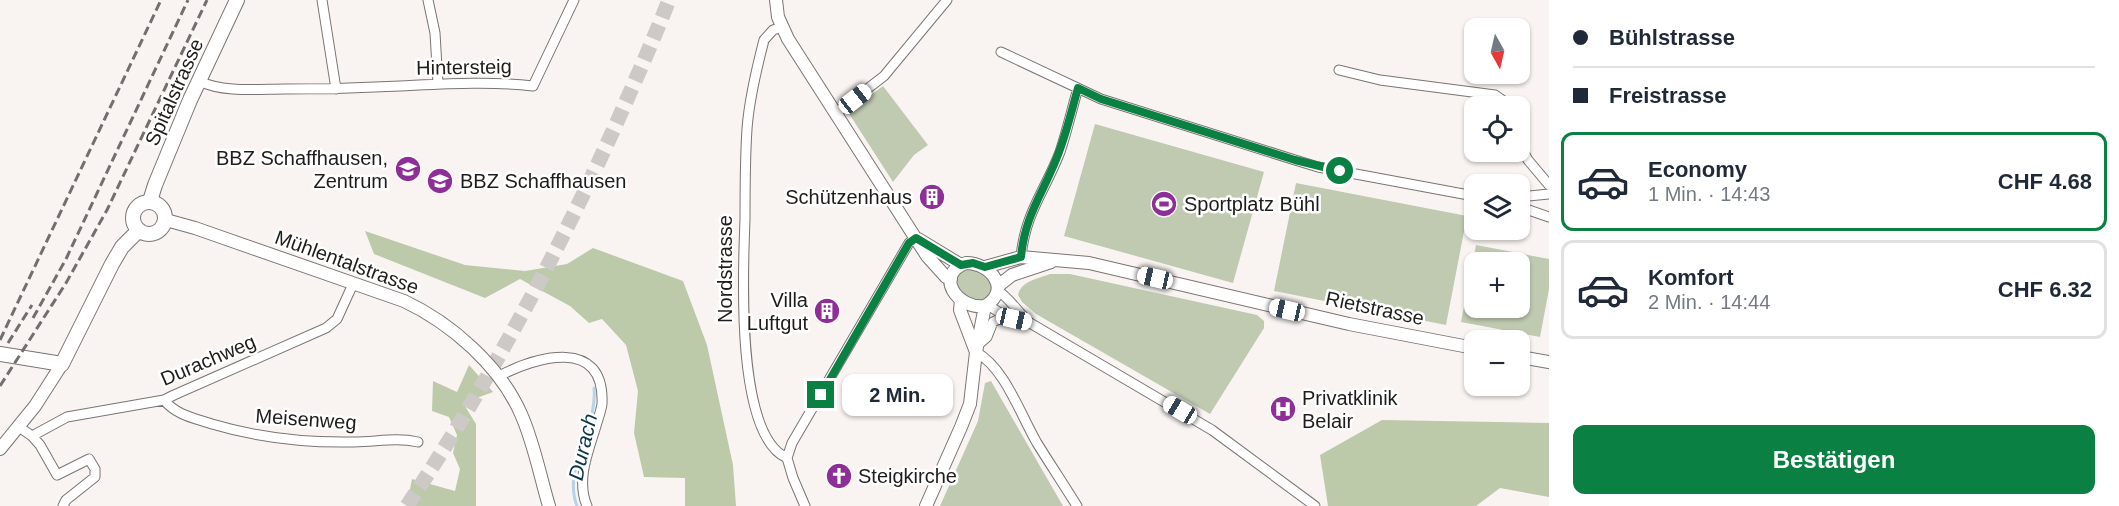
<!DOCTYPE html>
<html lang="de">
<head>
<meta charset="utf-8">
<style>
	body { margin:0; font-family:Helvetica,sans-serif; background:#f2f2f3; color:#1f2937; height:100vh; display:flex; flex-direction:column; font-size:22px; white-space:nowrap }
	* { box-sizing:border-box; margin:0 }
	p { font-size:20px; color:#747a83 }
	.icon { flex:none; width:33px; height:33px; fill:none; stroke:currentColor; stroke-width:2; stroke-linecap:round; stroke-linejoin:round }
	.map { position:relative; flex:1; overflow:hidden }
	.sheet { display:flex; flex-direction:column; background:#fff; width:570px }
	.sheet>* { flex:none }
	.top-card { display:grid; align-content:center; height:132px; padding:0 24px; background:#fff }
	.needle { width:39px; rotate:172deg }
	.fabs { position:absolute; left:1464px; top:18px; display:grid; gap:12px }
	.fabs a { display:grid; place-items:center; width:66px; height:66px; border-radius:12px; background:#fff; box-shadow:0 2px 4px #0004; font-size:30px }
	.end { position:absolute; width:27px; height:27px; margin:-14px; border:8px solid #0b8043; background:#fff; box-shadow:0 0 0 3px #fff }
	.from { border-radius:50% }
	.bubble { position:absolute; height:42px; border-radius:12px; background:#fff; box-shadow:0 2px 4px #0004; font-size:20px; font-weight:600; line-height:42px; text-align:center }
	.car { position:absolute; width:18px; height:36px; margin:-18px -9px; border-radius:8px; box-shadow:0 0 4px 2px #0007; background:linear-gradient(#fff 24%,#345 0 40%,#fff 0 76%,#345 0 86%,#fff 0) }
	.top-card b { display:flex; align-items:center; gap:21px; height:57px; font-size:22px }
	.top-card b+b { border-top:2px solid #e0e1e3 }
	.top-card i { width:15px; height:15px; background:#1f2937 }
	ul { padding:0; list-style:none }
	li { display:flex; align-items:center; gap:18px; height:99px; margin:0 12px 9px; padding:0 12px; border:3px solid #e0e1e3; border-radius:12px }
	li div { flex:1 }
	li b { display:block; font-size:22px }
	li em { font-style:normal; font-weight:600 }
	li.active { border-color:#0b8043 }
	li>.icon { width:54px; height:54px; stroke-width:1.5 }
	.primary-button { display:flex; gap:12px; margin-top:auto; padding:12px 24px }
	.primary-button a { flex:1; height:69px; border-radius:12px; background:#0b8043; color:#fff; font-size:24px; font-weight:600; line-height:69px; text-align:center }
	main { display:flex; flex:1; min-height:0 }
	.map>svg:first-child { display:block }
	.green { fill:#bfcab1; fill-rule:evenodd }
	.forest { fill:#bccaaa }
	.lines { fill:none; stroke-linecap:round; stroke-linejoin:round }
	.stream { stroke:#b4d4ea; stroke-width:3 }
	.trunk-tunnel { stroke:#cdc9c7; stroke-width:15; stroke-dasharray:15 8; stroke-linecap:butt }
	.minor-casing { stroke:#797573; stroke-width:11 }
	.tertiary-casing { stroke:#797573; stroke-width:14 }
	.secondary-casing { stroke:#797573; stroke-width:16 }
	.minor { stroke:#fff; stroke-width:9 }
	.tertiary { stroke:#fff; stroke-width:12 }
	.secondary { stroke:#fff; stroke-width:14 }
	.rail { stroke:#726f6e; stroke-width:3; stroke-dasharray:9 4.5; stroke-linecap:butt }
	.route { stroke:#0b8043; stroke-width:8 }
	.labels { text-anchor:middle; stroke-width:5; stroke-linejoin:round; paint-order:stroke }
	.street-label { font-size:20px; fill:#1e1d1c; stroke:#fff }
	.poi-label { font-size:20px; fill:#1e1d1c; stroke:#fff; text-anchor:start }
	.water-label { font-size:21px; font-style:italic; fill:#09334a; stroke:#fff }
</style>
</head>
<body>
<main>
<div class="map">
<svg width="1549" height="506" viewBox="0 0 1549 506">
	<rect width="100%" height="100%" fill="#f9f4f2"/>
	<path class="green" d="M883 86 928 145 914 155 893 182 848 112Z
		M1095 124 1264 172 1233 283 1064 236Z
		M1296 183 1467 216 1446 325 1274 291Z
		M1476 245 1549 259V289L1540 337 1461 322ZM1520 262V308H1474V262Z
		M966 269H975L989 279 992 289 986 299C967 306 944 281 966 269Z
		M1050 274H1070L1257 315 1264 321V328L1210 414 1036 314 1022 302 1018 295C1021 281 1037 279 1050 274Z
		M991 381 1063 506H940L978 421 985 383Z"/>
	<path class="forest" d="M365 231 465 265 525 271 567 264 593 248 683 281 707 345 733 465 736 506H685V478L644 477 634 433 638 391 626 345 602 319 589 323 570 306 520 279 485 298 374 254Z
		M469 365 493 392 463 403 476 424V506H407L412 479 455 491 460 469 453 453 457 435 449 417 432 411 433 381 457 392Z
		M1382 420 1549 423V497L1500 488 1476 506H1328L1320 455Z"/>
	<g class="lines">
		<path class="stream" d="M577 506C562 468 598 428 594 388"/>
		<path class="trunk-tunnel" d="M407 506C488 384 557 255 617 122 635 81 653 41 669 0"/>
		<g class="minor-casing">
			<path id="minor" d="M322 0 336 89
				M428 0 435 33 438 84
				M782 27 773 30 764 40C757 67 749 101 747 129 745 159 745 190 745 220 743 270 735 435 787 458
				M1001 52 1101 99 1295 160 1318 167 1474 196
				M1339 70 1380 80 1495 95 1505 102 1508 106
				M199 81C224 93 258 89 285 89 323 89 362 88 400 86 444 84 489 81 533 86L574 0
				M836 113 884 76 947 0
				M1520 146 1528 160 1549 185
				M1520 197 1549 194
				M1520 207 1549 217
				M1021 257C1025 213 1045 191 1060 152 1067 131 1072 109 1078 88
				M998 291C1009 297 1019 314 1030 323L1212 430 1315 506
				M988 305 1003 315 1027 322
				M979 344 987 337 993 322 1001 318 1003 315
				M976 352C1005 368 1020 414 1037 443 1050 464 1064 485 1077 506
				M499 376C536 357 605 336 602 404 601 411 598 419 596 426 588 452 576 480 587 506
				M164 400C176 415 194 418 212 424 259 438 305 443 354 442 376 442 396 437 418 442
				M19 427 32 436 67 417 164 400 174 395 326 328 337 319 353 284
				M32 436 40 445 57 475 89 459 95 469V477L66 500 63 506
				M787 458 792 443 909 243 916 238
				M787 458 793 478 805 506"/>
		</g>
		<g class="tertiary-casing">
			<path id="tertiary" d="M776 0 778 17 788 39 927 256 946 277 951 279
				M166 220 195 228 404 301C451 323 500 366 521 414 534 443 540 476 549 506
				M918 239 961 265
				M966 263C991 263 1012 290 985 306 958 310 933 275 966 263Z
				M985 267 1021 257 1089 263 1349 324 1474 348
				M998 286 1012 275 1051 262
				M961 300 960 310 976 352
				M1520 357 1549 362
				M0 449 35 406 62 364
				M926 506 961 427 970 404 976 352 985 306"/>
		</g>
		<g class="secondary-casing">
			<path id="secondary" d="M150 201 155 185 190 100 237 0
				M133 218a16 16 0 1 1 32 0a16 16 0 1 1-32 0Z
				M0 354 62 364 112 264 122 247 139 230"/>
		</g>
		<use href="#minor" class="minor"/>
		<use href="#tertiary" class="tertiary"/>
		<use href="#secondary" class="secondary"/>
		<path class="rail" d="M33 318 66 259 188 0
			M0 340 161 0
			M8 343 32 305
			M0 386 66 283 107 210 207 0"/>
	</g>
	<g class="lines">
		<path class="route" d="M821 395 909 243 916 238 961 265 973 263 985 267 1021 257C1025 213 1045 191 1059 152 1067 131 1072 109 1078 88L1101 99 1295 160 1340 171"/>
	</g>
	<defs>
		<g id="university-disc" transform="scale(1.35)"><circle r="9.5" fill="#8e2e97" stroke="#fff"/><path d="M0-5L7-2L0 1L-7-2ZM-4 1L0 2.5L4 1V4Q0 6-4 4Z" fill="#fff"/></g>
		<g id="building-disc" transform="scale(1.35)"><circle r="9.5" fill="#8e2e97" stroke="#fff"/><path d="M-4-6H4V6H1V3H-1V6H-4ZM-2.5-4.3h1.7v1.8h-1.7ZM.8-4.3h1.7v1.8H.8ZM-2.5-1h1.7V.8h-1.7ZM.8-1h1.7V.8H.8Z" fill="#fff"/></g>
		<g id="stadium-disc" transform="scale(1.35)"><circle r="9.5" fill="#8e2e97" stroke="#fff"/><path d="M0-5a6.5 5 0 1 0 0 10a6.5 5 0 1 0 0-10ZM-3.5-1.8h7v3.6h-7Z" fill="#fff"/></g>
		<g id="hospital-disc" transform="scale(1.35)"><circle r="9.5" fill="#8e2e97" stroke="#fff"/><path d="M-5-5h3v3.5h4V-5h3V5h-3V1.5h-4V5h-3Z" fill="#fff"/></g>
		<g id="church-disc" transform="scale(1.35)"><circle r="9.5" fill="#8e2e97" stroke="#fff"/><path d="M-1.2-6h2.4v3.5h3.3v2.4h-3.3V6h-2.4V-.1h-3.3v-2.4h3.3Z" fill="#fff"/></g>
	</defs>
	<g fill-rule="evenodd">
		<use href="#university-disc" x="408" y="169"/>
		<use href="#university-disc" x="440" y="181"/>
		<use href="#building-disc" x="932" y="197"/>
		<use href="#stadium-disc" x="1164" y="204"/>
		<use href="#building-disc" x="827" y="311"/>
		<use href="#hospital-disc" x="1283" y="409"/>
		<use href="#church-disc" x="839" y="476"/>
	</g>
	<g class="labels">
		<g class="street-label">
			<text transform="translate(464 67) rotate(-1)" y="7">Hintersteig</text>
			<text transform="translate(174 92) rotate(-66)" y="7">Spitalstrasse</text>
			<text transform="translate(347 262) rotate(20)" y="7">Mühlentalstrasse</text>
			<text transform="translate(725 269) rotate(-90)" y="7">Nordstrasse</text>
			<text transform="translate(1375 308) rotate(12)" y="7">Rietstrasse</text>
			<text transform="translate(208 360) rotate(-23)" y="7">Durachweg</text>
			<text transform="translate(306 419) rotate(4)" y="7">Meisenweg</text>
		</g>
		<g class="poi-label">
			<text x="388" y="165" text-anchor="end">BBZ Schaffhausen,<tspan x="388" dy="23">Zentrum</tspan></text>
			<text x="460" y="188">BBZ Schaffhausen</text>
			<text x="912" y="204" text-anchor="end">Schützenhaus</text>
			<text x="1184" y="211">Sportplatz Bühl</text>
			<text x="808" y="307" text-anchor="end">Villa<tspan x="808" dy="23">Luftgut</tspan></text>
			<text x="1302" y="405">Privatklinik<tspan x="1302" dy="23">Belair</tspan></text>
			<text x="858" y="483">Steigkirche</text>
		</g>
		<g class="water-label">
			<text transform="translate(583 447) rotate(-77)" y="7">Durach</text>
		</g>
	</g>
</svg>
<div class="fabs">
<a><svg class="needle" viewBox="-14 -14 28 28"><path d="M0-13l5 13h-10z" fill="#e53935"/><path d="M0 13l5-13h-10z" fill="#747a83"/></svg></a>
<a><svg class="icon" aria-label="locate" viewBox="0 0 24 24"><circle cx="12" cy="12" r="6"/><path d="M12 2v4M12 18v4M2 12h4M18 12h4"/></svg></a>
<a><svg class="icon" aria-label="layers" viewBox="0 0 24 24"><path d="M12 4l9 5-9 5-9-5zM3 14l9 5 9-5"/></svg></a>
<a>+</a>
<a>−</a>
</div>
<i class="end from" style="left:1340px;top:171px"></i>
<i class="end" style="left:821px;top:395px"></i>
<div class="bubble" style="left:842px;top:374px;width:111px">2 Min.</div>
<i class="car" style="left:855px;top:99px;rotate:52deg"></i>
<i class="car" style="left:1155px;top:278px;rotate:283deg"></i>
<i class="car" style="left:1287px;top:310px;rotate:283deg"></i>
<i class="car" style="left:1014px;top:319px;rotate:103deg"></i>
<i class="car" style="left:1180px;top:410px;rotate:301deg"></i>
</div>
<section class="sheet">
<div class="top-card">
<b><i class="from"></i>Bühlstrasse</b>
<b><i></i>Freistrasse</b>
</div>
<ul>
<li class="active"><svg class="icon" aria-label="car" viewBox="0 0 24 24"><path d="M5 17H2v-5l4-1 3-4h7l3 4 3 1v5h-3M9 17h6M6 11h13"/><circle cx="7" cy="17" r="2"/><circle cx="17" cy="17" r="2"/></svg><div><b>Economy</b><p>1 Min. · 14:43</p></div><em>CHF 4.68</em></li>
<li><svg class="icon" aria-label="car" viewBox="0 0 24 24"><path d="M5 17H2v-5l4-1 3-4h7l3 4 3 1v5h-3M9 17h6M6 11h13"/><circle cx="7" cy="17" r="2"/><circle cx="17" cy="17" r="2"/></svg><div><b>Komfort</b><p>2 Min. · 14:44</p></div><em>CHF 6.32</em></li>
</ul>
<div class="primary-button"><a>Bestätigen</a></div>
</section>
</main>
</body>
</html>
